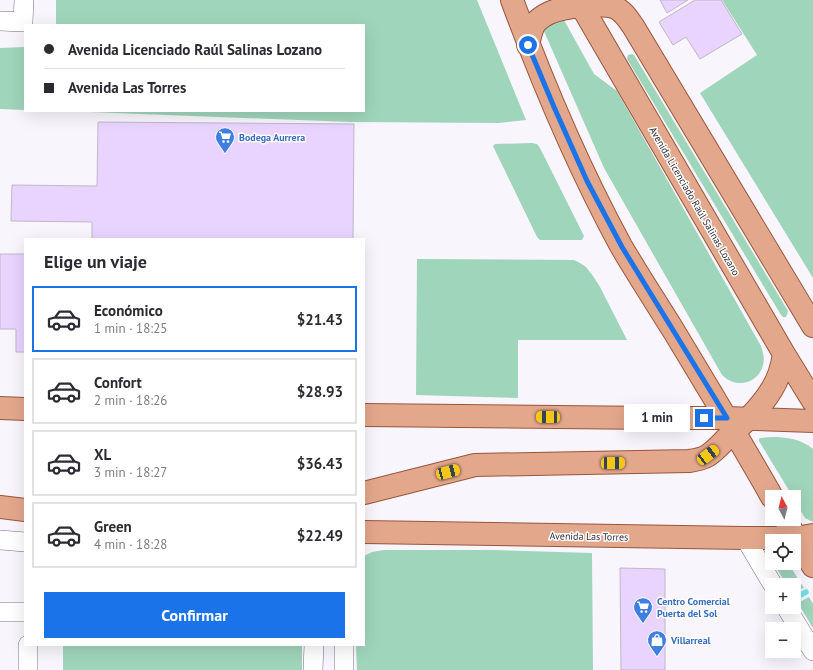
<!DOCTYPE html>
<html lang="es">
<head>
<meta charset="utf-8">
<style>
	body { margin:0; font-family:"PT Sans",sans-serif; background:#f2f2f3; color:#2b2b33; height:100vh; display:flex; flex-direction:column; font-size:15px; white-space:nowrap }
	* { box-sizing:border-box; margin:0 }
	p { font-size:13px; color:#7c7c81 }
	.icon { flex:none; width:22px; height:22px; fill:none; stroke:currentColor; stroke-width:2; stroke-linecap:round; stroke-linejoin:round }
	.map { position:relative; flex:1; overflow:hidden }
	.sheet { position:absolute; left:24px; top:238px; width:341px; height:408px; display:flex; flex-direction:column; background:#fff; border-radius:0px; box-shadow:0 4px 16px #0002 }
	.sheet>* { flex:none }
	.banner { position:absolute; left:24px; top:24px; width:341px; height:88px; border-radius:0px; box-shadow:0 4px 16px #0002; display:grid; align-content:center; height:88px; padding:0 20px; background:#fff }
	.needle { width:26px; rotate:353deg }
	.controls { position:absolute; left:765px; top:490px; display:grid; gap:8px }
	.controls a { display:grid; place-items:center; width:36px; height:36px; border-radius:0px; background:#fff; box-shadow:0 4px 16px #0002; font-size:20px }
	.end { position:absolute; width:18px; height:18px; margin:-9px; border:5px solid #1a73e8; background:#fff; box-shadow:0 0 0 2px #fff }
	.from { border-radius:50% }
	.bubble { position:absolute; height:28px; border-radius:0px; background:#fff; box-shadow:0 4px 16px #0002; font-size:13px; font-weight:700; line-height:28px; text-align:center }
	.car { position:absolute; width:12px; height:24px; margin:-12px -6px; border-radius:5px; box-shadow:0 0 3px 1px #0007; background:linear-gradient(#f5c518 24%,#345 0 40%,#f5c518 0 76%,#345 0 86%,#f5c518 0) }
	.banner b { display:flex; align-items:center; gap:14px; height:38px; font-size:15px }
	.banner b+b { border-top:1px solid #e1e1e2 }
	.banner i { width:10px; height:10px; background:#2b2b33 }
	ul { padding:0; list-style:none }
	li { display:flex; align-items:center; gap:12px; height:66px; margin:0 8px 6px; padding:0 12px; border:2px solid #e1e1e2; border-radius:0px }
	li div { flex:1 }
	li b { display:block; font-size:15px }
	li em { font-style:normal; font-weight:700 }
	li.active { border-color:#1a73e8 }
	li>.icon { width:36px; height:36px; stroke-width:1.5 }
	h2 { padding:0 20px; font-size:18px; line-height:48px }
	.action { display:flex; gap:8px; margin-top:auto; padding:8px 20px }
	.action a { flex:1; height:46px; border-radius:0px; background:#1a73e8; color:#fff; font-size:16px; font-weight:700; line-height:46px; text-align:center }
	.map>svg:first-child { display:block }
	.green { fill:#9fd5bb }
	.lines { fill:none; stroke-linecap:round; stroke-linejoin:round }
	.stream { stroke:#70e3eb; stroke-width:5.5 }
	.building { fill:#e9d3ff; stroke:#bfb7c8 }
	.minor-casing { stroke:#766f7f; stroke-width:20 }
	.major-casing { stroke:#99563c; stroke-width:24 }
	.minor { stroke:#fff; stroke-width:19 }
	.major { stroke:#e3a78c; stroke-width:22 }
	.route { stroke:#1a73e8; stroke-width:5 }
	.labels { text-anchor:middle; stroke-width:3; stroke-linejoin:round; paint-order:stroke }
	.shop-label { font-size:10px; font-weight:bold; fill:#366cbe; stroke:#fff; text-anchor:start }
	.street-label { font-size:10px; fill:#322e35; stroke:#fff }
</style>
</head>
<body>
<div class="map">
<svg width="813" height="670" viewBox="0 0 813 670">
	<rect width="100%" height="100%" fill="#f9f5fc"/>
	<path class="green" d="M56 0H477L526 120 498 123 350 122 64 111H364V25H56Z
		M722 0H813V278L700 93 757 55Z
		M564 20 594 74 617 91 761 346C763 352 765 359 763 365 760 379 745 386 733 382 728 380 725 378 722 375L604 168 543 29 545 25Z
		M25 47V110L0 109V48Z
		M632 54 634 55 788 311 787 315 786 317H783L781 315 627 59 628 55Z
		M532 143 537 144 540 148 584 236 582 240H540L537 237 493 146 495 144Z
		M417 259 574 260 580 263 586 267 593 276 600 287 627 340H518V398L416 395Z
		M771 437C787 437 801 439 813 449V522L805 518 794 499V497H793L759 441V439L760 438Z
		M384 550H493L592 553 593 670H357L356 645H364V556L372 552Z
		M773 563H788L804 588 794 591V585H787Z
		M809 597 813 604V628L798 603Z
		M63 645H302V670H63Z"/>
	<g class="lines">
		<path class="stream" d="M795 598 806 592"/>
	</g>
	<path class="building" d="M660 0H688L667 13Z
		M695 0H721L742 34 700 59 686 37 673 45 659 22Z
		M98 122 354 124 353 239H92V222L11 221 12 185 97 186Z
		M0 254H25V352H16V329H0Z
		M620 568 665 569V670H621Z"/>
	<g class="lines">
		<g class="minor-casing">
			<path id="minor" d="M0 21 23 22 24 0
				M745 538 773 585
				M0 540 25 542
				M786 607 813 651
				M0 612H25
				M28 670V645
				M313 670 314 645
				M344 670V645"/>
		</g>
		<g class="major-casing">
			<path id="major" d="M512 0C543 84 578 167 621 246 638 275 657 304 675 333 708 388 741 442 772 497
				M578 0 784 354 813 401
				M528 45C530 37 531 28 536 22 540 18 545 15 549 13 562 7 604 2 616 8 624 12 628 19 633 26L813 326
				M0 408 25 409
				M364 415 656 418H727L813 421
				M364 493 475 465 689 461C696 460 702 459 707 456 714 452 720 445 726 439 743 424 760 409 772 389 779 378 782 367 784 354
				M0 507 25 510
				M785 519 813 566
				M364 532 745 538H796L813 535"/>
		</g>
		<use href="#minor" class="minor"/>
		<use href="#major" class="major"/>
	</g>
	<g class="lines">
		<path class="route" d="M528 45 554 107 587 181 622 247 727 418H704"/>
	</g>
	<defs>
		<g id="supermarket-pin" transform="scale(1)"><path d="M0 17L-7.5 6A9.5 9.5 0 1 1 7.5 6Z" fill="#3f7fe0" stroke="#fff"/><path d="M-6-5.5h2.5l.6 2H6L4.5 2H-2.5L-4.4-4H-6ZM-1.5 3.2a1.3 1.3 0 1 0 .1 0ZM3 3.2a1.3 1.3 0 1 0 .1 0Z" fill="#fff"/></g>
		<g id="shop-pin" transform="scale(1)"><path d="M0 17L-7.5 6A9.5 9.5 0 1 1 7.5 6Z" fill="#3f7fe0" stroke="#fff"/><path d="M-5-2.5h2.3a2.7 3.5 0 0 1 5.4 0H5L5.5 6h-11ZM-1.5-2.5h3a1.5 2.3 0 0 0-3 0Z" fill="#fff"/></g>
	</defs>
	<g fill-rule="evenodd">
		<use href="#supermarket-pin" x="225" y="137"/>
		<use href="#supermarket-pin" x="643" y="607"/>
		<use href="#shop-pin" x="657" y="640"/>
	</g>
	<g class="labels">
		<g class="shop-label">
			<text x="239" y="141">Bodega Aurrera</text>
			<text x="657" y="605">Centro Comercial<tspan x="657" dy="12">Puerta del Sol</tspan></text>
			<text x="671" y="644">Villarreal</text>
		</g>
		<g class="street-label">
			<text transform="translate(695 201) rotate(60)" y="4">Avenida Licenciado Raúl Salinas Lozano</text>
			<text transform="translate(589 536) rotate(1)" y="4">Avenida Las Torres</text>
		</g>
	</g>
</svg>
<div class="controls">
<a><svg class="needle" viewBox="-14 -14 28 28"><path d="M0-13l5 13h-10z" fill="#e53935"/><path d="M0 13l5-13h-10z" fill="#7c7c81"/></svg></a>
<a><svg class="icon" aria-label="locate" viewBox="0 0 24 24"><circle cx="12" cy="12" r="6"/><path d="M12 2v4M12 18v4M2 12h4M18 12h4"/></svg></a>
<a>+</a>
<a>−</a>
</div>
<i class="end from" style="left:528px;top:45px"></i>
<i class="end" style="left:704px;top:418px"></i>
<div class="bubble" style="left:624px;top:404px;width:66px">1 min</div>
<i class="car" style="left:548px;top:417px;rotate:271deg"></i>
<i class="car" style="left:708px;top:455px;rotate:53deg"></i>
<i class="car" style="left:613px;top:463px;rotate:89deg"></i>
<i class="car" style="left:448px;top:472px;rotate:75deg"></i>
<div class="banner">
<b><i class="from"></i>Avenida Licenciado Raúl Salinas Lozano</b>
<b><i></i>Avenida Las Torres</b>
</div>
<section class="sheet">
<h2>Elige un viaje</h2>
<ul>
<li class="active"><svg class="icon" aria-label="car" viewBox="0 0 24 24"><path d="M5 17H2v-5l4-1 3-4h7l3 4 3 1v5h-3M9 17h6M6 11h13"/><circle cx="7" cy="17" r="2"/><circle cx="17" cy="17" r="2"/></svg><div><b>Económico</b><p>1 min · 18:25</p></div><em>$21.43</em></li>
<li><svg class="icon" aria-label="car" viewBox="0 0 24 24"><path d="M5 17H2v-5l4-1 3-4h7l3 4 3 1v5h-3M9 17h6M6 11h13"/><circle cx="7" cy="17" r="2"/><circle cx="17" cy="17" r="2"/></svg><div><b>Confort</b><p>2 min · 18:26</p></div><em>$28.93</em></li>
<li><svg class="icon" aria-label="car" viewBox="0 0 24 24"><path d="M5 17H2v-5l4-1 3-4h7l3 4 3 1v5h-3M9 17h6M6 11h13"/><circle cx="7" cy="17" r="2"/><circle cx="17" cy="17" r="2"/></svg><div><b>XL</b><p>3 min · 18:27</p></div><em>$36.43</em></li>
<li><svg class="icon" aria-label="car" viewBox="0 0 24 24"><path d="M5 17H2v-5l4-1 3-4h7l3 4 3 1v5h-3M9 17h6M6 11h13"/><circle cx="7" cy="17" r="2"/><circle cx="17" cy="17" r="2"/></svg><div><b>Green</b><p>4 min · 18:28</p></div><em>$22.49</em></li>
</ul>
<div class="action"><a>Confirmar</a></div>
</section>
</div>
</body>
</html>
